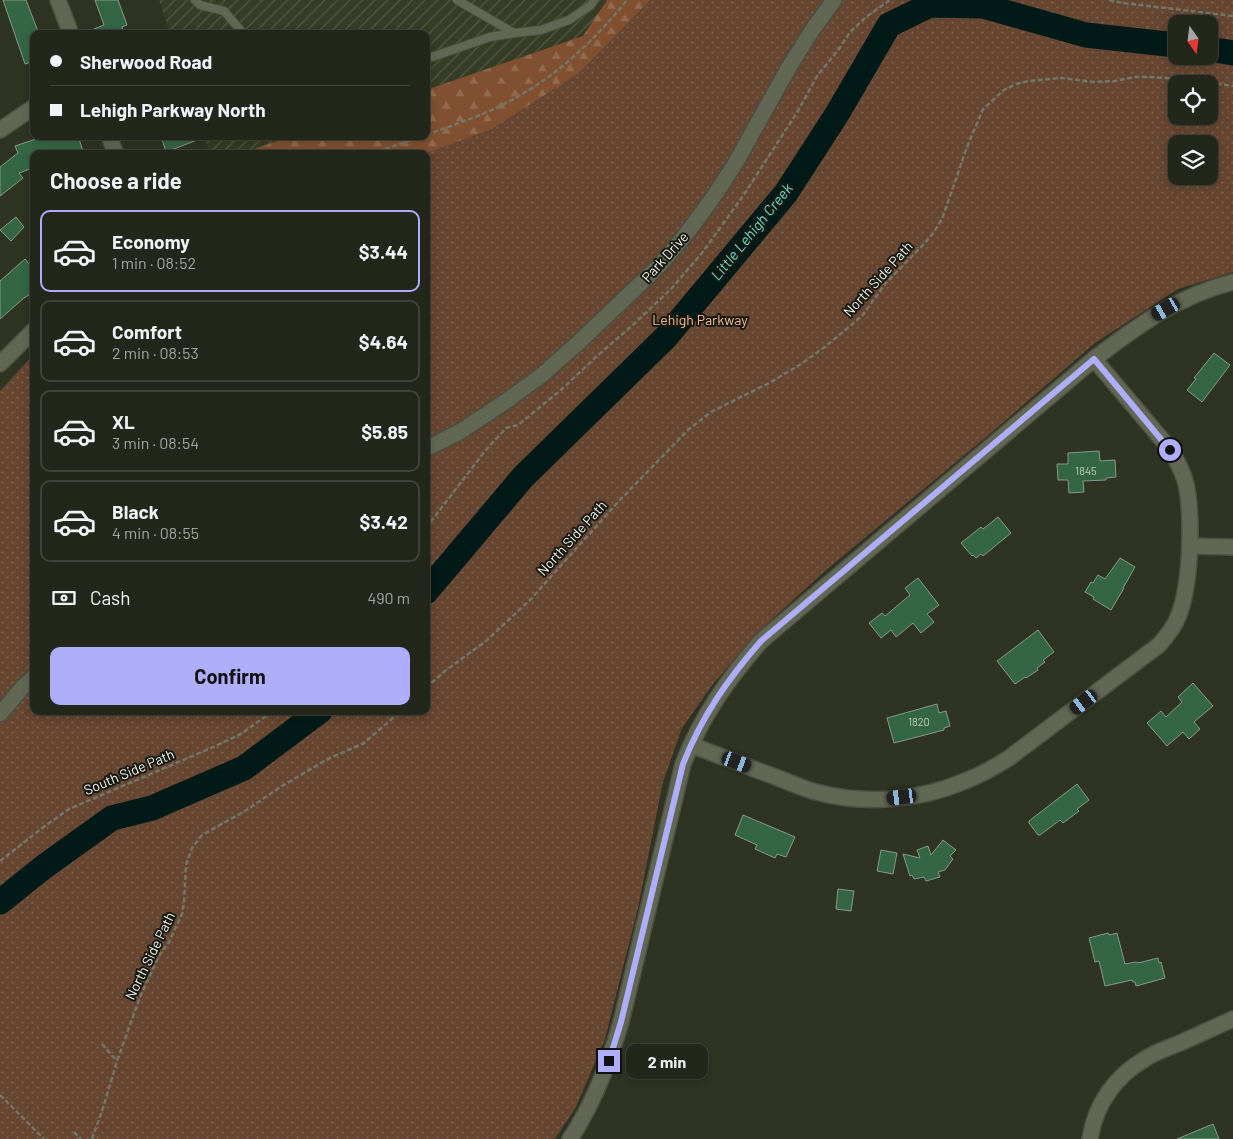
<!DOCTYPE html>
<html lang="en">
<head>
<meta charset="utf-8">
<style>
	body { margin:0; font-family:Barlow,sans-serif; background:#2f3227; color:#f1f3f6; height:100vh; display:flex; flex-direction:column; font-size:19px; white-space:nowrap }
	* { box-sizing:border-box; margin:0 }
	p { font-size:16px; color:#a3a5a2 }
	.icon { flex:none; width:28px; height:28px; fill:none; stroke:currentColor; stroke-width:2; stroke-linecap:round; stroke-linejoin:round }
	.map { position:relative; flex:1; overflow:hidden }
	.panel { position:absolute; left:30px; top:150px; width:400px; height:565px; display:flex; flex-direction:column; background:#23261a; border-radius:10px; box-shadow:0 2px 8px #0003,0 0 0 1px #404339 }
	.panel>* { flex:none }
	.hud { position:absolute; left:30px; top:30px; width:400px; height:110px; border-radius:10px; box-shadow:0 2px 8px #0003,0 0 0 1px #404339; display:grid; align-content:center; height:110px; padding:0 20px; background:#23261a }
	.needle { width:32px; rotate:166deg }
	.buttons { position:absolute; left:1168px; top:15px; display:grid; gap:10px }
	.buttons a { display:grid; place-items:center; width:50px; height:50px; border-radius:10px; background:#23261a; box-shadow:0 2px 8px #0003,0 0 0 1px #404339; font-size:25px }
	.end { position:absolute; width:22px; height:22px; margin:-11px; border:6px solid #aeaefb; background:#111; box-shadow:0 0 0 2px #111 }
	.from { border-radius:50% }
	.bubble { position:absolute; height:35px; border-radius:10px; background:#23261a; box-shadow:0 2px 8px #0003,0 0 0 1px #404339; font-size:16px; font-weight:700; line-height:35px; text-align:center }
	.car { position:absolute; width:15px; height:30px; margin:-15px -8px; border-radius:6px; box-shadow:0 0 4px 1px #0007; background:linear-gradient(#222 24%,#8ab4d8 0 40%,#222 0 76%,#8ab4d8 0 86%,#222 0) }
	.hud b { display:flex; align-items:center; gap:18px; height:48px; font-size:19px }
	.hud b+b { border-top:1px solid #404339 }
	.hud i { width:12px; height:12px; background:#f1f3f6 }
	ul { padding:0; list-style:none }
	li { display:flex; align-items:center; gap:15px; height:82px; margin:0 10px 8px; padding:0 10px; border:2px solid #404339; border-radius:10px }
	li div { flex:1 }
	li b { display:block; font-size:19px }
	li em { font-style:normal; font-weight:700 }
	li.current { border-color:#aeaefb }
	li>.icon { width:45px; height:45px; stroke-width:1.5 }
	h2 { padding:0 20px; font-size:22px; line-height:60px }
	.pay { display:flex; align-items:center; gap:12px; height:55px; padding:0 20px; font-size:19px }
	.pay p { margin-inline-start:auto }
	.primary-button { display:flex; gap:10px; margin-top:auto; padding:10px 20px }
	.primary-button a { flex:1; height:58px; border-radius:10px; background:#aeaefb; color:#111; font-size:20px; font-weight:700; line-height:58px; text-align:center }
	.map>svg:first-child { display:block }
	.industrial { fill:url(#industrial-furrows) }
	.forest { fill:url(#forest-firs) }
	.park { fill:url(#park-dots); fill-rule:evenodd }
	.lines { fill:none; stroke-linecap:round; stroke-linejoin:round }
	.river { stroke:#021a17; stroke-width:25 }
	.building { fill:#346643; stroke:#889a8c }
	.lane-casing { stroke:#4b4e40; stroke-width:10 }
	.street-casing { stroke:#4b4e40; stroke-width:18 }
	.path { stroke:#737768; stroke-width:2.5; stroke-dasharray:5 2.5; stroke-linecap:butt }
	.lane { stroke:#626754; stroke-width:8 }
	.street { stroke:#626754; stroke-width:15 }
	.route { stroke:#aeaefb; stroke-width:6 }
	.labels { text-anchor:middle; stroke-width:4; stroke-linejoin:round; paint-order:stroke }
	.number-label { font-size:11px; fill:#c0cebd }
	.street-label { font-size:14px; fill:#eef1e6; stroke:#181a12 }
	.park-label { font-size:14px; fill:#f8ba94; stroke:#181a12 }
	.water-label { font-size:15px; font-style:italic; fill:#64dbcd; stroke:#181a12 }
</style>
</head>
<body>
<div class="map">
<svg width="1233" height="1139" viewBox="0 0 1233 1139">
	<defs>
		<pattern id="industrial-furrows" width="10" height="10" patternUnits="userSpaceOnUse" patternTransform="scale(1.25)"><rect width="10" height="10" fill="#373c25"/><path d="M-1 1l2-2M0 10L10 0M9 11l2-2" fill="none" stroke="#545945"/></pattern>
		<pattern id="forest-firs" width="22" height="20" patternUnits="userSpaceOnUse" patternTransform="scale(1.25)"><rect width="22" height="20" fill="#805030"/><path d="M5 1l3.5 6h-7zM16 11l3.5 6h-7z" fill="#926a4e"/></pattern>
		<pattern id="park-dots" width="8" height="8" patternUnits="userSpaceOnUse" patternTransform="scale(1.25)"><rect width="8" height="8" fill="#664531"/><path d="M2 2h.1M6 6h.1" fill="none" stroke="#7c604f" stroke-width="1.8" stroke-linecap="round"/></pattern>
	</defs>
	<rect width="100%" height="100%" fill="#2f3322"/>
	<path class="industrial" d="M159 0H607L584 36 426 90V34H170Z
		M204 136H291L240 154H210Z"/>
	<path class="forest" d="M607 0H818L490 130 426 154H240L291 136H426V90L583 36Z"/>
	<path class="park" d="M650 0H1233V272L1178 289 1095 343 985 438 825 571 756 634 713 684 682 728 663 782 638 908 605 1039 576 1107 555 1139H0V391L34 354V711H426V154H424L490 130 578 74ZM1176 24H1209V56H1176ZM1176 84H1209V116H1176ZM1176 144H1209V176H1176Z"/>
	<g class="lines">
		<path class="river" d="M1209 49 1233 53
			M426 592 523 477 666 337 786 193 837 114 889 25 930 5 983 6 1086 35 1176 45
			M0 902 45 866 112 818 152 808 244 768 320 711"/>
	</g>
	<path class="building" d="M3 0H26L39 34H34V61L25 64Z
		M95 0H118L127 25 122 27 124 34H84V33L104 25Z
		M45 136H78L84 154H34V160L30 161 33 168 19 173 23 178 0 196V167L18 153 15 146Z
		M161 136H205V137L166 152Z
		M16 217 24 227 11 241 0 230Z
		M25 259 34 270V291L26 297H25L0 319V281Z
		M1214 353 1230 365 1202 402 1187 390 1196 379 1194 378Z
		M1099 451 1100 461 1115 460 1116 477 1106 478V480L1083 481 1084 492 1069 493 1068 480H1058L1057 464H1068V453Z
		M998 517 1011 533 983 556 981 554 976 558 973 555 972 556 961 543 981 527 983 529Z
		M1120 558 1135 567 1123 588H1124L1111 610 1093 599 1094 597 1085 592 1091 582 1093 583 1098 575 1105 579Z
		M918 578 939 605 927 614 934 622 921 633 913 623 896 637 891 630 881 638 869 623 882 613 885 616 910 595 905 588Z
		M1038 630 1054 652 1043 660 1045 662 1037 668 1038 670 1026 678 1025 677 1015 684 997 661Z
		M1193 683 1213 706 1194 722 1200 729 1189 739 1183 732 1167 746 1147 723 1161 711 1166 717 1182 702 1178 697Z
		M937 704 939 713 946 711 950 726 944 728V730L894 743 887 718Z
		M1077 784 1089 800 1077 809 1079 811 1063 823 1060 820 1040 835H1038L1029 823V821Z
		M743 815 795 837 786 857 777 854 775 858 755 849 757 845 735 835Z
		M943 840 956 850 950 856 953 859 945 870 938 872 940 877 926 881 924 877 914 879 912 875 910 876 903 854 920 858 917 850 928 846 931 855Z
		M881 850 897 853 893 874 877 871Z
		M838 889 854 891 851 911 836 909Z
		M1108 933 1109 935 1117 933 1125 964 1136 962 1138 963 1158 958 1159 963 1161 962 1165 978 1136 986 1135 982H1133L1132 980 1105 986 1099 961 1095 962 1089 938Z
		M1213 1124 1219 1139H1177Z"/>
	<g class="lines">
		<g class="lane-casing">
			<path id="lane" d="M195 0 200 5 224 11 244 34
				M457 0 514 33 541 30 569 20 591 5 594 0
				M426 59 490 37 514 33"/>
		</g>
		<g class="street-casing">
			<path id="street" d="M58 0 71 34
				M0 130 34 107
				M109 136 116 154
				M0 364 34 330
				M426 449 461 431 502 404 542 375 579 342 660 265 687 233 712 199 735 164 789 67 813 29 834 0
				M1190 546 1233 547
				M0 714 22 688 34 677
				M691 745C718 755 745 766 773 776 787 781 801 788 816 792 864 805 919 801 965 781 981 775 995 767 1009 758L1159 645C1166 637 1174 628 1178 617 1191 586 1193 517 1186 484 1183 471 1177 461 1170 449L1094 359
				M570 1139C594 1103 609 1063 621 1022L683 764C701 717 728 679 761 641L1094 359C1137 326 1180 295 1233 282
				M1090 1139C1095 1105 1115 1076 1145 1059 1155 1052 1168 1048 1180 1043 1198 1035 1215 1027 1233 1019"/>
		</g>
		<path class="path" d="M1109 0 1123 3 1233 16
			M426 135C451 126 475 118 498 107 549 83 592 44 627 0
			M371 154 422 136
			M426 528 485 451 506 428 518 425 561 390 597 356 633 325 671 289 702 253 743 196 798 111 817 76 839 49 850 32 866 17 890 0
			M426 688 445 671 486 641 530 600 618 502 689 429 711 412 771 382 801 364 826 346 862 316 885 284 925 243 934 232 942 219 967 147 983 109 1004 90 1016 84 1029 81 1061 78 1094 82 1115 81 1134 77H1150L1194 80 1233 86
			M0 861 45 826 69 809 209 749 241 734 273 711
			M102 1044 117 1061
			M0 1095 44 1139
			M74 1132 81 1139
			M92 1139 103 1108 117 1061 140 997 160 954 169 942 182 914 184 902 186 865 192 848 202 835 245 811 282 786 326 760 364 743 401 711"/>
		<use href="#lane" class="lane"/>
		<use href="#street" class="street"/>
	</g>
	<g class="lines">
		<path class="route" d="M609 1061 621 1022 683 764C702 716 727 680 761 641L1094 359 1170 450"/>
	</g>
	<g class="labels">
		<g class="number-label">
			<text x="1086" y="475">1845</text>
			<text x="919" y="726">1820</text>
		</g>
		<g class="street-label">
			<text transform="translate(665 257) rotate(-48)" y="5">Park Drive</text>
			<text transform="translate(878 279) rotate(-48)" y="5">North Side Path</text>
			<text transform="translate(572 538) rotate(-48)" y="5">North Side Path</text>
			<text transform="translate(129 772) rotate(-23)" y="5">South Side Path</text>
			<text transform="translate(150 956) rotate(-64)" y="5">North Side Path</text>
		</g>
		<g class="park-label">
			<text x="700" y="325">Lehigh Parkway</text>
		</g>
		<g class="water-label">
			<text transform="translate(752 232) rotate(-51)" y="5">Little Lehigh Creek</text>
		</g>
	</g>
</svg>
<div class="buttons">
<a><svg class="needle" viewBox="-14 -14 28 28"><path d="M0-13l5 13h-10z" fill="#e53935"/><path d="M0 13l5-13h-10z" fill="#a3a5a2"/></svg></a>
<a><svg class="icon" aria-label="locate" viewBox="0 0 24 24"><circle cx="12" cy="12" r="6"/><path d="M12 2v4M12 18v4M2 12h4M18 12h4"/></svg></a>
<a><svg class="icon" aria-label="layers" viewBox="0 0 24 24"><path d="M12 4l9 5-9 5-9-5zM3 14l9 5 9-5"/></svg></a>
</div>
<i class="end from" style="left:1170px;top:450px"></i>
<i class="end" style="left:609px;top:1061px"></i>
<div class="bubble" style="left:626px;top:1044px;width:82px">2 min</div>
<i class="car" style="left:1166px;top:309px;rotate:240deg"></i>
<i class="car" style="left:1084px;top:702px;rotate:233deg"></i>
<i class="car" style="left:737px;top:762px;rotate:111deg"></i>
<i class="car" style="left:902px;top:797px;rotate:263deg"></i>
<div class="hud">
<b><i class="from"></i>Sherwood Road</b>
<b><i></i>Lehigh Parkway North</b>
</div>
<section class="panel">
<h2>Choose a ride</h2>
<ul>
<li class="current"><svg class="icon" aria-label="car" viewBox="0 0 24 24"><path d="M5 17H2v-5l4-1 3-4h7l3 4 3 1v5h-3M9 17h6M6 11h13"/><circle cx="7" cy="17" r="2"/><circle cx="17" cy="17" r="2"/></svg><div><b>Economy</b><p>1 min · 08:52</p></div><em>$3.44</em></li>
<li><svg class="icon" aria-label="car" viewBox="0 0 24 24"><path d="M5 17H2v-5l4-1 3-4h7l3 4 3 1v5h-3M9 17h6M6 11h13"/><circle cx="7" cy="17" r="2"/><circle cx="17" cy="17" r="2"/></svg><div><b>Comfort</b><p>2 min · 08:53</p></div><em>$4.64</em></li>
<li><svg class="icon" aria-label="car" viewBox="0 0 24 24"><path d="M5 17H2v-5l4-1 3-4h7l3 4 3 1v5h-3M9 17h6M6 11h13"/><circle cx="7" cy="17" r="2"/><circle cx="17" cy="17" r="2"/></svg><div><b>XL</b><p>3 min · 08:54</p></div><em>$5.85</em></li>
<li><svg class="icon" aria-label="car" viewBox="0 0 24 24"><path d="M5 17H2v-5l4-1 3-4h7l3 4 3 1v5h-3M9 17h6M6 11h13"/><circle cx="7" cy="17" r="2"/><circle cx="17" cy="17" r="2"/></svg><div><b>Black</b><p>4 min · 08:55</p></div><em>$3.42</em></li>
</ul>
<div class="pay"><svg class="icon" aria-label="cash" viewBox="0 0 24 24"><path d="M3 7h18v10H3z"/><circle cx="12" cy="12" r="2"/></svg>Cash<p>490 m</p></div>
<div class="primary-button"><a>Confirm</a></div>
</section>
</div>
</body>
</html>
